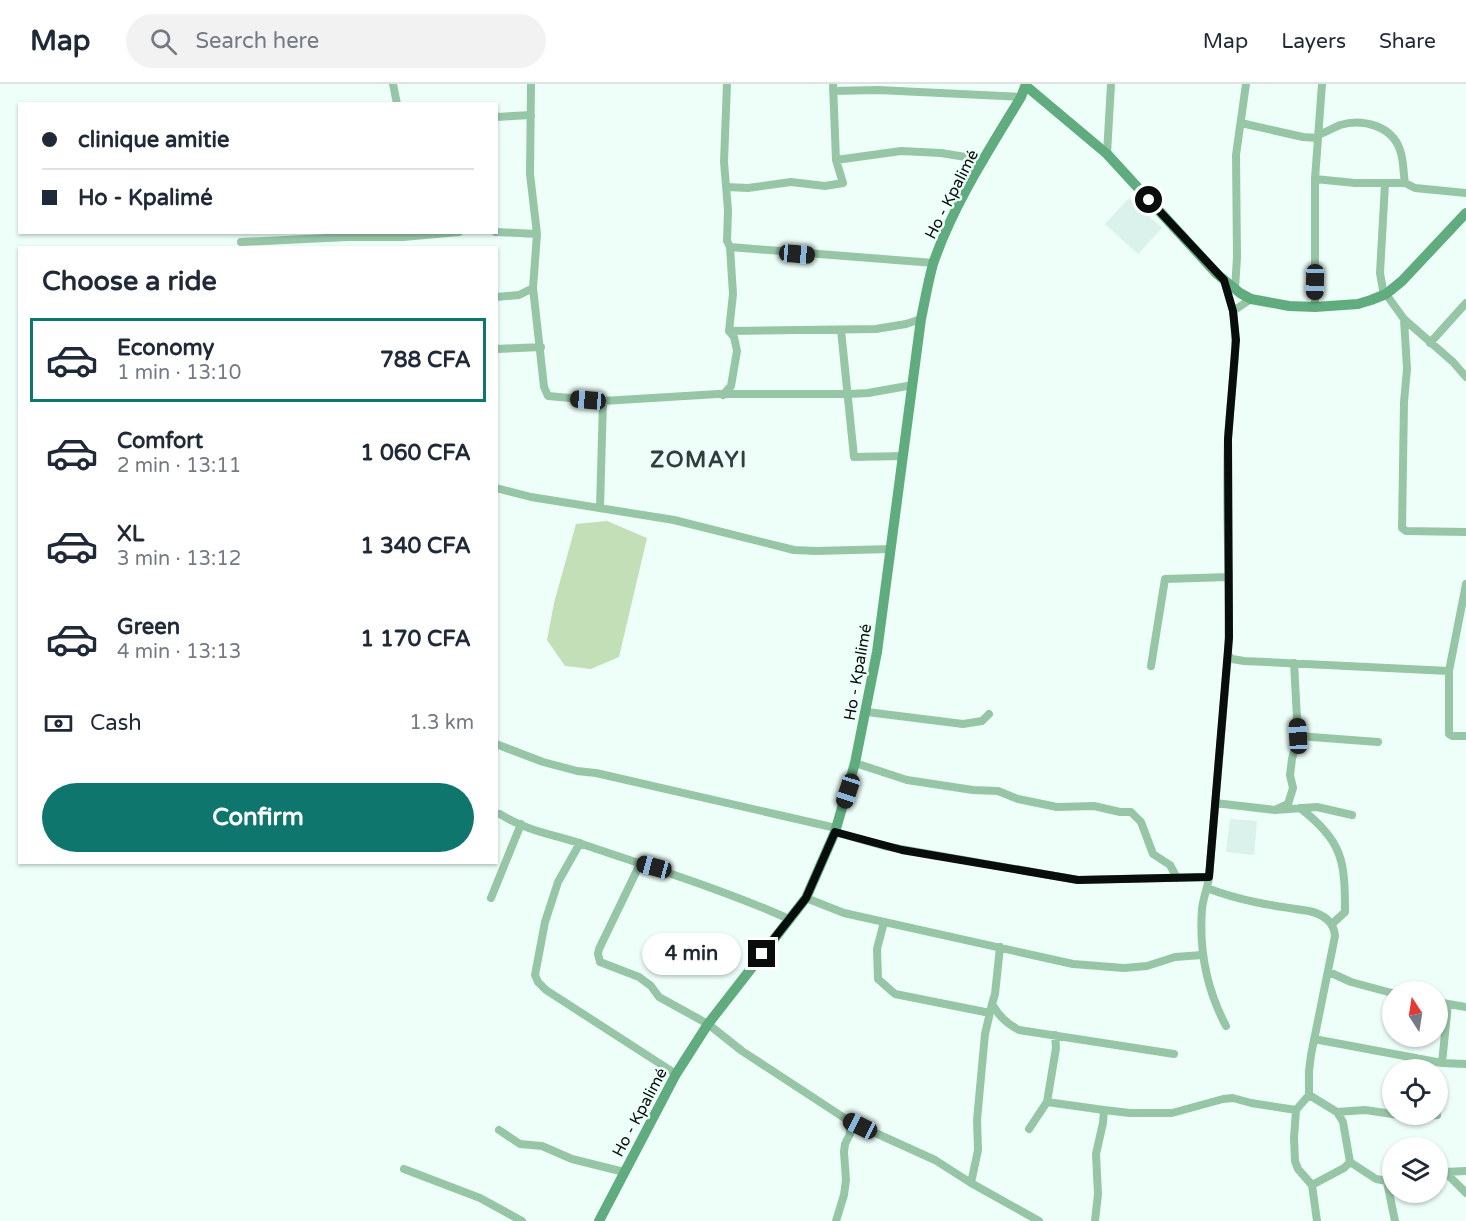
<!DOCTYPE html>
<html lang="en">
<head>
<meta charset="utf-8">
<style>
	body { margin:0; font-family:"Varela Round",sans-serif; background:#f2f2f3; color:#1f2937; height:100vh; display:flex; flex-direction:column; font-size:22px; white-space:nowrap }
	* { box-sizing:border-box; margin:0 }
	p { font-size:20px; color:#747a83 }
	.icon { flex:none; width:33px; height:33px; fill:none; stroke:currentColor; stroke-width:2; stroke-linecap:round; stroke-linejoin:round }
	.map { position:relative; flex:1; overflow:hidden }
	.details { position:absolute; left:18px; top:162px; width:480px; height:618px; display:flex; flex-direction:column; background:#fff; border-radius:0px; box-shadow:0 2px 4px #0004 }
	.details>* { flex:none }
	.guide { position:absolute; left:18px; top:18px; width:480px; height:132px; border-radius:0px; box-shadow:0 2px 4px #0004; display:grid; align-content:center; height:132px; padding:0 24px; background:#fff }
	.needle { width:39px; rotate:348deg }
	.controls { position:absolute; left:1382px; top:897px; display:grid; gap:12px }
	.controls a { display:grid; place-items:center; width:66px; height:66px; border-radius:50%; background:#fff; box-shadow:0 2px 4px #0004; font-size:30px }
	.end { position:absolute; width:27px; height:27px; margin:-14px; border:8px solid #090e0d; background:#fff; box-shadow:0 0 0 3px #fff }
	.from { border-radius:50% }
	.bubble { position:absolute; height:42px; border-radius:21px; background:#fff; box-shadow:0 2px 4px #0004; font-size:20px; font-weight:700; line-height:42px; text-align:center }
	.car { position:absolute; width:18px; height:36px; margin:-18px -9px; border-radius:8px; box-shadow:0 0 4px 2px #0007; background:linear-gradient(#222 24%,#8ab4d8 0 40%,#222 0 76%,#8ab4d8 0 86%,#222 0) }
	.guide b { display:flex; align-items:center; gap:21px; height:57px; font-size:22px }
	.guide b+b { border-top:2px solid #e0e1e3 }
	.guide i { width:15px; height:15px; background:#1f2937 }
	ul { padding:0; list-style:none }
	li { display:flex; align-items:center; gap:18px; height:84px; margin:0 12px 9px; padding:0 12px; border:3px solid transparent; border-radius:0px }
	li div { flex:1 }
	li b { display:block; font-size:22px }
	li em { font-style:normal; font-weight:700 }
	li.active { border-color:#0f766e }
	li>.icon { width:54px; height:54px; stroke-width:1.5 }
	h2 { padding:0 24px; font-size:27px; line-height:72px }
	.pay { display:flex; align-items:center; gap:15px; height:66px; padding:0 24px; font-size:22px }
	.pay p { margin-inline-start:auto }
	.button { display:flex; gap:12px; margin-top:auto; padding:12px 24px }
	.button a { flex:1; height:69px; border-radius:36px; background:#0f766e; color:#fff; font-size:24px; font-weight:700; line-height:69px; text-align:center }
	header { display:flex; align-items:center; gap:36px; box-sizing:border-box; height:84px; padding:0 30px; background:#fff; border-bottom:2px solid #e0e1e3 }
	header strong { font-size:28px }
	nav { display:flex; gap:33px; margin-inline-start:auto; font-size:21px }
	.search { width:420px; height:54px; background:#f2f2f3; display:flex; align-items:center; gap:15px; box-sizing:border-box; padding:0 21px; border-radius:33px; color:#747a83; font-size:22px }
	.map>svg:first-child { display:block }
	.built { fill:#daf2eb }
	.green { fill:#c3dfb7 }
	.lines { fill:none; stroke-linecap:round; stroke-linejoin:round }
	.street { stroke:#97c6a7; stroke-width:8 }
	.secondary { stroke:#61ac7f; stroke-width:10 }
	.route { stroke:#090e0d; stroke-width:8 }
	.labels { text-anchor:middle; stroke-width:5; stroke-linejoin:round; paint-order:stroke }
	.street-label { font-size:16px; fill:#090e0d; stroke:#eefffa }
	.district-label { font-size:22px; font-weight:bold; letter-spacing:1.5px; fill:#313e3b; stroke:#eefffa }
</style>
</head>
<body>
<header>
<strong>Map</strong>
<div class="search"><svg class="icon" aria-label="search" viewBox="0 0 24 24"><circle cx="10" cy="10" r="6"/><path d="M15 15l6 6"/></svg>Search here</div>
<nav><a>Map</a><a>Layers</a><a>Share</a></nav>
</header>
<div class="map">
<svg width="1466" height="1137" viewBox="0 0 1466 1137">
	<rect width="100%" height="100%" fill="#eefffa"/>
	<path class="built" d="M1129 114 1162 144 1138 170 1105 140Z
		M1230 735 1257 737 1254 771 1226 768Z"/>
	<path class="green" d="M607 437 647 454 619 573 591 585 565 582 547 556 554 519 576 440Z"/>
	<g class="lines">
		<path class="street" d="M393 0 397 20
			M531 0 530 90 537 150 533 204 544 303 548 312 603 317 718 310H849L868 309 913 301
			M833 7 878 6 1021 13
			M496 33 531 31
			M1241 39 1303 53 1318 54 1322 0
			M1318 51C1326 48 1333 44 1340 41 1363 34 1392 42 1400 66 1404 77 1403 88 1405 99L1415 104 1466 109
			M1107 70 1111 0
			M836 76 901 67 941 69 984 76
			M1315 95 1355 99H1405
			M1385 100 1380 189 1383 206 1404 235 1453 278 1466 293
			M727 103 748 104 791 98 825 102 843 99 836 76 833 0
			M496 148 537 150
			M241 158 348 153H403L459 148
			M730 163 934 179
			M1224 196 1233 227
			M1235 205 1237 173 1236 71 1246 0
			M496 213 519 211 533 204
			M1315 223V95L1318 54
			M1404 235 1407 285 1404 318 1402 444 1406 447 1466 448
			M841 246 854 373 903 372
			M729 247 876 245 906 240 921 235
			M1430 259 1466 219
			M496 265 541 263
			M723 311 731 302 737 267 734 253 729 247 733 210 730 163 727 157 728 126 724 78 727 0
			M496 404 531 413 674 436 794 466 816 467 891 465
			M600 424 603 317
			M1228 571 1232 575 1244 577 1449 587V650L1452 652H1466
			M1151 582 1165 495 1229 493
			M1449 587 1466 500
			M867 628 963 640 982 637 989 630
			M1298 652 1378 658
			M496 660 543 678 577 687 596 689 836 744
			M855 679 907 696 973 706 998 707 1018 715 1057 723 1094 722 1120 728H1131L1141 738 1153 770 1170 781 1177 794
			M1215 719 1275 726 1317 723 1352 731
			M1300 724C1343 757 1345 777 1345 828L1332 840
			M1275 726 1288 720 1293 704 1290 691 1292 675 1298 652 1294 579
			M500 730C524 746 555 751 582 760 652 784 722 805 789 835
			M835 748 884 762 1078 796 1209 793
			M580 759 558 798 545 838 535 891 538 898 546 906 676 990
			M640 780 599 865 598 870 600 878 639 893 651 902 659 913 708 940 742 967 849 1037 935 1076 971 1099 1039 1137
			M1207 804C1240 817 1274 822 1309 827 1322 830 1334 837 1335 852L1311 971 1309 987V1011L1337 1028 1343 1038 1350 1078 1376 1095 1392 1098
			M491 814 521 740
			M806 814 844 829 1073 880 1124 884 1147 882 1175 873 1202 871
			M884 838 877 865 878 895 895 910 990 929
			M1000 863 995 910 992 920C999 932 1006 939 1019 946L1174 970
			M1329 888 1351 898 1392 909
			M1437 918 1466 923
			M1226 942C1207 906 1199 865 1202 825 1203 814 1208 803 1209 793L1228 571C1231 499 1225 427 1228 355 1230 312 1239 269 1233 227L1251 215
			M1314 955 1442 979 1466 980
			M1442 979 1448 920
			M1309 1011 1296 1026 1294 1054 1295 1077 1298 1085 1312 1101
			M1047 1018 1104 1026 1103 1039 1096 1070 1098 1110 1095 1137
			M1104 1026 1130 1029H1172L1223 1015 1233 1014 1251 1019 1296 1026
			M1337 1028 1365 1026 1413 1033 1437 1031
			M1029 1045 1047 1018 1056 964 1055 951
			M499 1046 520 1060 542 1062 572 1075 624 1088
			M404 1085 480 1114 522 1137
			M1445 1088 1466 1087
			M1437 1089 1445 1088 1466 1109
			M1387 1098 1395 1137
			M971 1099 978 1066 977 1036 985 950 992 920
			M836 1137 844 1111 846 1096 844 1068 845 1060 850 1050 849 1037
			M1317 1137 1312 1101 1344 1084 1350 1078"/>
		<path class="secondary" d="M1026 2 1107 70 1217 190 1240 209 1251 215 1289 222 1315 223 1358 220 1371 216 1386 210 1402 197 1466 129
			M599 1137 676 990 708 940 806 814 835 748 855 679 877 568 921 235C925 216 928 198 933 180 953 121 989 66 1021 13L1026 0"/>
	</g>
	<g class="lines">
		<path class="route" d="M762 870 806 814 835 748 902 766 1078 796 1209 793 1229 554 1228 355 1236 256 1233 227 1224 196 1149 116"/>
	</g>
	<g class="labels">
		<g class="street-label">
			<text transform="translate(951 110) rotate(-63)" y="6">Ho - Kpalimé</text>
			<text transform="translate(857 588) rotate(-80)" y="6">Ho - Kpalimé</text>
			<text transform="translate(639 1028) rotate(-62)" y="6">Ho - Kpalimé</text>
		</g>
		<g class="district-label">
			<text x="699" y="383">ZOMAYI</text>
		</g>
	</g>
</svg>
<div class="controls">
<a><svg class="needle" viewBox="-14 -14 28 28"><path d="M0-13l5 13h-10z" fill="#e53935"/><path d="M0 13l5-13h-10z" fill="#747a83"/></svg></a>
<a><svg class="icon" aria-label="locate" viewBox="0 0 24 24"><circle cx="12" cy="12" r="6"/><path d="M12 2v4M12 18v4M2 12h4M18 12h4"/></svg></a>
<a><svg class="icon" aria-label="layers" viewBox="0 0 24 24"><path d="M12 4l9 5-9 5-9-5zM3 14l9 5 9-5"/></svg></a>
</div>
<i class="end from" style="left:1149px;top:116px"></i>
<i class="end" style="left:762px;top:870px"></i>
<div class="bubble" style="left:642px;top:849px;width:99px">4 min</div>
<i class="car" style="left:797px;top:170px;rotate:95deg"></i>
<i class="car" style="left:1315px;top:198px;rotate:181deg"></i>
<i class="car" style="left:588px;top:316px;rotate:275deg"></i>
<i class="car" style="left:1298px;top:652px;rotate:357deg"></i>
<i class="car" style="left:848px;top:707px;rotate:198deg"></i>
<i class="car" style="left:654px;top:783px;rotate:285deg"></i>
<i class="car" style="left:860px;top:1042px;rotate:296deg"></i>
<div class="guide">
<b><i class="from"></i>clinique amitie</b>
<b><i></i>Ho - Kpalimé</b>
</div>
<section class="details">
<h2>Choose a ride</h2>
<ul>
<li class="active"><svg class="icon" aria-label="car" viewBox="0 0 24 24"><path d="M5 17H2v-5l4-1 3-4h7l3 4 3 1v5h-3M9 17h6M6 11h13"/><circle cx="7" cy="17" r="2"/><circle cx="17" cy="17" r="2"/></svg><div><b>Economy</b><p>1 min · 13:10</p></div><em>788 CFA</em></li>
<li><svg class="icon" aria-label="car" viewBox="0 0 24 24"><path d="M5 17H2v-5l4-1 3-4h7l3 4 3 1v5h-3M9 17h6M6 11h13"/><circle cx="7" cy="17" r="2"/><circle cx="17" cy="17" r="2"/></svg><div><b>Comfort</b><p>2 min · 13:11</p></div><em>1 060 CFA</em></li>
<li><svg class="icon" aria-label="car" viewBox="0 0 24 24"><path d="M5 17H2v-5l4-1 3-4h7l3 4 3 1v5h-3M9 17h6M6 11h13"/><circle cx="7" cy="17" r="2"/><circle cx="17" cy="17" r="2"/></svg><div><b>XL</b><p>3 min · 13:12</p></div><em>1 340 CFA</em></li>
<li><svg class="icon" aria-label="car" viewBox="0 0 24 24"><path d="M5 17H2v-5l4-1 3-4h7l3 4 3 1v5h-3M9 17h6M6 11h13"/><circle cx="7" cy="17" r="2"/><circle cx="17" cy="17" r="2"/></svg><div><b>Green</b><p>4 min · 13:13</p></div><em>1 170 CFA</em></li>
</ul>
<div class="pay"><svg class="icon" aria-label="cash" viewBox="0 0 24 24"><path d="M3 7h18v10H3z"/><circle cx="12" cy="12" r="2"/></svg>Cash<p>1.3 km</p></div>
<div class="button"><a>Confirm</a></div>
</section>
</div>
</body>
</html>
